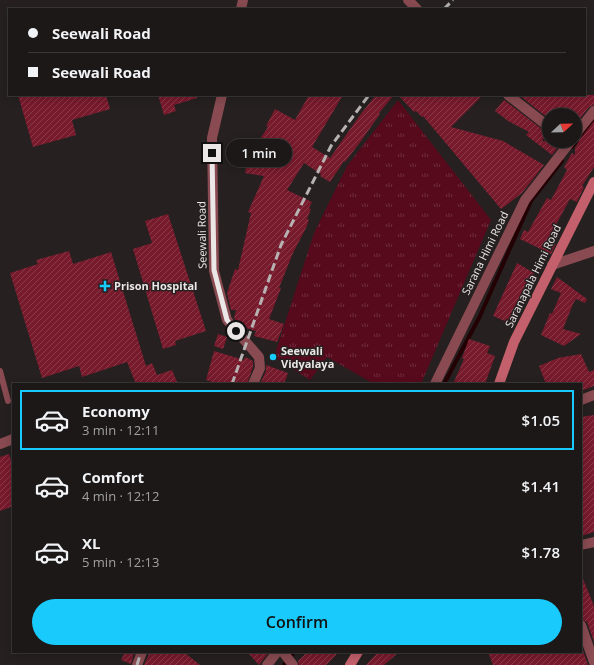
<!DOCTYPE html>
<html lang="en">
<head>
<meta charset="utf-8">
<style>
	body { margin:0; font-family:"Open Sans",sans-serif; background:#292525; color:#f1f3f6; height:100vh; display:flex; flex-direction:column; font-size:15px; white-space:nowrap }
	* { box-sizing:border-box; margin:0 }
	p { font-size:13px; color:#a0a0a2 }
	.icon { flex:none; width:22px; height:22px; fill:none; stroke:currentColor; stroke-width:2; stroke-linecap:round; stroke-linejoin:round }
	.map { position:relative; flex:1; overflow:hidden }
	.sheet { position:absolute; left:12px; top:383px; width:570px; height:270px; display:flex; flex-direction:column; background:#1c1818; border-radius:0px; box-shadow:0 2px 10px #0003,0 0 0 1px #3a3737 }
	.sheet>* { flex:none }
	.hud { position:absolute; left:8px; top:8px; width:578px; height:88px; border-radius:0px; box-shadow:0 2px 10px #0003,0 0 0 1px #3a3737; display:grid; align-content:center; height:88px; padding:0 20px; background:#1c1818 }
	.needle { width:26px; rotate:68deg }
	.tools { position:absolute; left:542px; top:108px; display:grid; gap:8px }
	.tools a { display:grid; place-items:center; width:40px; height:40px; border-radius:50%; background:#1c1818; box-shadow:0 2px 10px #0003,0 0 0 1px #3a3737; font-size:20px }
	.end { position:absolute; width:18px; height:18px; margin:-9px; border:5px solid #ebe7e7; background:#111; box-shadow:0 0 0 2px #111 }
	.from { border-radius:50% }
	.bubble { position:absolute; height:28px; border-radius:14px; background:#1c1818; box-shadow:0 2px 10px #0003,0 0 0 1px #3a3737; font-size:13px; font-weight:600; line-height:28px; text-align:center }
	.hud b { display:flex; align-items:center; gap:14px; height:38px; font-size:15px }
	.hud b+b { border-top:1px solid #3a3737 }
	.hud i { width:10px; height:10px; background:#f1f3f6 }
	ul { padding:7px 0 0; list-style:none }
	li { display:flex; align-items:center; gap:12px; height:60px; margin:0 8px 6px; padding:0 12px; border:2px solid transparent; border-radius:0px }
	li div { flex:1 }
	li b { display:block; font-size:15px }
	li em { font-style:normal; font-weight:600 }
	li.on { border-color:#19cafc }
	li>.icon { width:36px; height:36px; stroke-width:1.5 }
	.primary-button { display:flex; gap:8px; margin-top:auto; padding:8px 20px }
	.primary-button a { flex:1; height:46px; border-radius:24px; background:#19cafc; color:#111; font-size:16px; font-weight:600; line-height:46px; text-align:center }
	.map>svg:first-child { display:block }
	.park { fill:url(#park-tufts) }
	.lines { fill:none; stroke-linecap:round; stroke-linejoin:round }
	.stream { stroke:#230003; stroke-width:4 }
	.building { fill:url(#building-hatch) }
	.lane { stroke:#894b51; stroke-width:6 }
	.street { stroke:#894b51; stroke-width:10 }
	.secondary { stroke:#c3606b; stroke-width:10 }
	.rail { stroke:#b7b3b3; stroke-width:3; stroke-dasharray:8 4; stroke-linecap:butt }
	.route { stroke:#ebe7e7; stroke-width:5 }
	.poi-dot { fill:#19cafc; stroke:#262020; stroke-width:1.5 }
	.labels { text-anchor:middle; stroke-width:3; stroke-linejoin:round; paint-order:stroke }
	.street-label { font-size:11px; fill:#ebe7e7; stroke:#262020 }
	.poi-label { font-size:11px; font-weight:bold; fill:#ebe7e7; stroke:#262020; text-anchor:start }
</style>
</head>
<body>
<div class="map">
<svg width="594" height="665" viewBox="0 0 594 665">
	<defs>
		<pattern id="park-tufts" width="24" height="20" patternUnits="userSpaceOnUse"><rect width="24" height="20" fill="#570a1c"/><path d="M3 7l-1-3M5 7V3M7 7l1-3M15 17l-1-3M17 17v-4M19 17l1-3" fill="none" stroke="#6f2e3d"/></pattern>
		<pattern id="building-hatch" width="6" height="6" patternUnits="userSpaceOnUse"><rect width="6" height="6" fill="#771a2c"/><path d="M-1 1l2-2M0 6l6-6M5 7l2-2" fill="none" stroke="#8a3b4b"/></pattern>
	</defs>
	<rect width="100%" height="100%" fill="#262020"/>
	<path class="park" d="M398 100 491 220 421 384H374L327 357 310 380 274 357 314 233 347 166Z"/>
	<g class="lines">
		<path class="stream" d="M572 147 594 119
			M444 384 480 316 531 201 562 161
			M284 665 294 652"/>
	</g>
	<path class="building" d="M18 95H106L110 109 72 120 76 135 33 147Z
		M158 95H196L197 98 174 105 176 111 164 115Z
		M309 95H343L312 147 330 158 360 115 376 95H394L379 113 380 114 361 141 345 162 344 161 330 182 320 176 321 174 304 163 287 190 312 202 309 208 311 209 307 219 309 220 306 228 293 253 279 288H281L269 319 284 324 277 342 254 336 256 331 240 326 234 318 236 310H231L227 293 235 269 238 270 251 213 248 212 264 176 245 173 248 159 251 160 260 143 258 142 268 127 266 126 275 109 295 120Z
		M398 95H483L451 127 503 141 544 165 522 193 501 209 423 116 422 117 416 111 414 112Z
		M519 95H594V105L589 107 575 125V115H544Z
		M504 100 547 133 542 141H559L561 143 552 155 526 135 529 132 508 121 495 111Z
		M594 121V167L582 186 584 187 577 202 570 199 547 241 556 244 551 254 520 239 524 230 528 232 547 198 551 200 567 170 564 167 572 153 575 155V148L580 139Z
		M168 214 206 331 175 341 176 345 163 349 133 249 152 243 145 221Z
		M69 251 73 264 111 252 146 366 152 363 157 375 172 370 178 384H136L127 362 82 377 79 366 42 378 10 273 38 264 36 260Z
		M517 263 534 273 512 324 493 316Z
		M557 277 587 299 585 303 576 299 573 304 563 329 581 334 564 346 541 335 550 313 552 314 561 293 551 289Z
		M218 334 227 337 223 349 214 346Z
		M469 339 490 346 487 353 495 356 485 384H453L464 359 462 358Z
		M214 351 244 360 245 357 253 361V367L247 384H218L206 380Z
		M581 354 589 372 594 370V386L581 391V384H546L539 366 558 358Z
		M266 365 288 373 284 384H260L266 371Z
		M594 415V532L581 536V417Z
		M9 454 13 466V506L0 511V457Z
		M581 574 594 606V642L587 622 581 619Z
		M581 645 588 665H493L488 652H581Z
		M125 652 134 653 131 664 121 660Z
		M150 652H184L200 665H144Z
		M247 652H269L259 665Z
		M307 652H339L326 665H299L298 661Z
		M378 652H399L384 665H366Z"/>
	<g class="lines">
		<path class="lane" d="M0 371 8 401"/>
		<path class="street" d="M408 0 417 9
			M241 9 243 0
			M222 95 212 138 214 271 227 320 259 357 260 368 253 384
			M508 95 549 127
			M575 135 594 111
			M552 265 594 251
			M435 384 525 200 571 141
			M581 400 594 395
			M0 444 13 439
			M581 545 594 542
			M581 625 594 662
			M283 652 293 665
			M137 665 142 652
			M267 665 277 652"/>
		<path class="secondary" d="M499 384 514 342 594 182
			M350 665 358 652"/>
		<path class="rail" d="M444 9 453 0
			M232 384 281 245 331 146 369 95
			M137 665 141 652"/>
	</g>
	<g class="lines">
		<path class="route" d="M212 153 214 270 227 320 236 331"/>
	</g>
	<g class="poi-dot">
		<path d="M103 280h4v4h4v4h-4v4h-4v-4h-4v-4h4z"/>
		<circle cx="273" cy="357" r="4"/>
	</g>
	<g class="labels">
		<g class="street-label">
			<text transform="translate(202 235) rotate(-91)" y="4">Seewali Road</text>
			<text transform="translate(485 253) rotate(-64)" y="4">Sarana Himi Road</text>
			<text transform="translate(533 276) rotate(-64)" y="4">Saranapala Himi Road</text>
		</g>
		<g class="poi-label">
			<text x="114" y="290">Prison Hospital</text>
			<text x="281" y="355">Seewali<tspan x="281" dy="13">Vidyalaya</tspan></text>
		</g>
	</g>
</svg>
<div class="tools">
<a><svg class="needle" viewBox="-14 -14 28 28"><path d="M0-13l5 13h-10z" fill="#e53935"/><path d="M0 13l5-13h-10z" fill="#a0a0a2"/></svg></a>
</div>
<i class="end from" style="left:236px;top:331px"></i>
<i class="end" style="left:212px;top:153px"></i>
<div class="bubble" style="left:226px;top:139px;width:66px">1 min</div>
<div class="hud">
<b><i class="from"></i>Seewali Road</b>
<b><i></i>Seewali Road</b>
</div>
<section class="sheet">
<ul>
<li class="on"><svg class="icon" aria-label="car" viewBox="0 0 24 24"><path d="M5 17H2v-5l4-1 3-4h7l3 4 3 1v5h-3M9 17h6M6 11h13"/><circle cx="7" cy="17" r="2"/><circle cx="17" cy="17" r="2"/></svg><div><b>Economy</b><p>3 min · 12:11</p></div><em>$1.05</em></li>
<li><svg class="icon" aria-label="car" viewBox="0 0 24 24"><path d="M5 17H2v-5l4-1 3-4h7l3 4 3 1v5h-3M9 17h6M6 11h13"/><circle cx="7" cy="17" r="2"/><circle cx="17" cy="17" r="2"/></svg><div><b>Comfort</b><p>4 min · 12:12</p></div><em>$1.41</em></li>
<li><svg class="icon" aria-label="car" viewBox="0 0 24 24"><path d="M5 17H2v-5l4-1 3-4h7l3 4 3 1v5h-3M9 17h6M6 11h13"/><circle cx="7" cy="17" r="2"/><circle cx="17" cy="17" r="2"/></svg><div><b>XL</b><p>5 min · 12:13</p></div><em>$1.78</em></li>
</ul>
<div class="primary-button"><a>Confirm</a></div>
</section>
</div>
</body>
</html>
